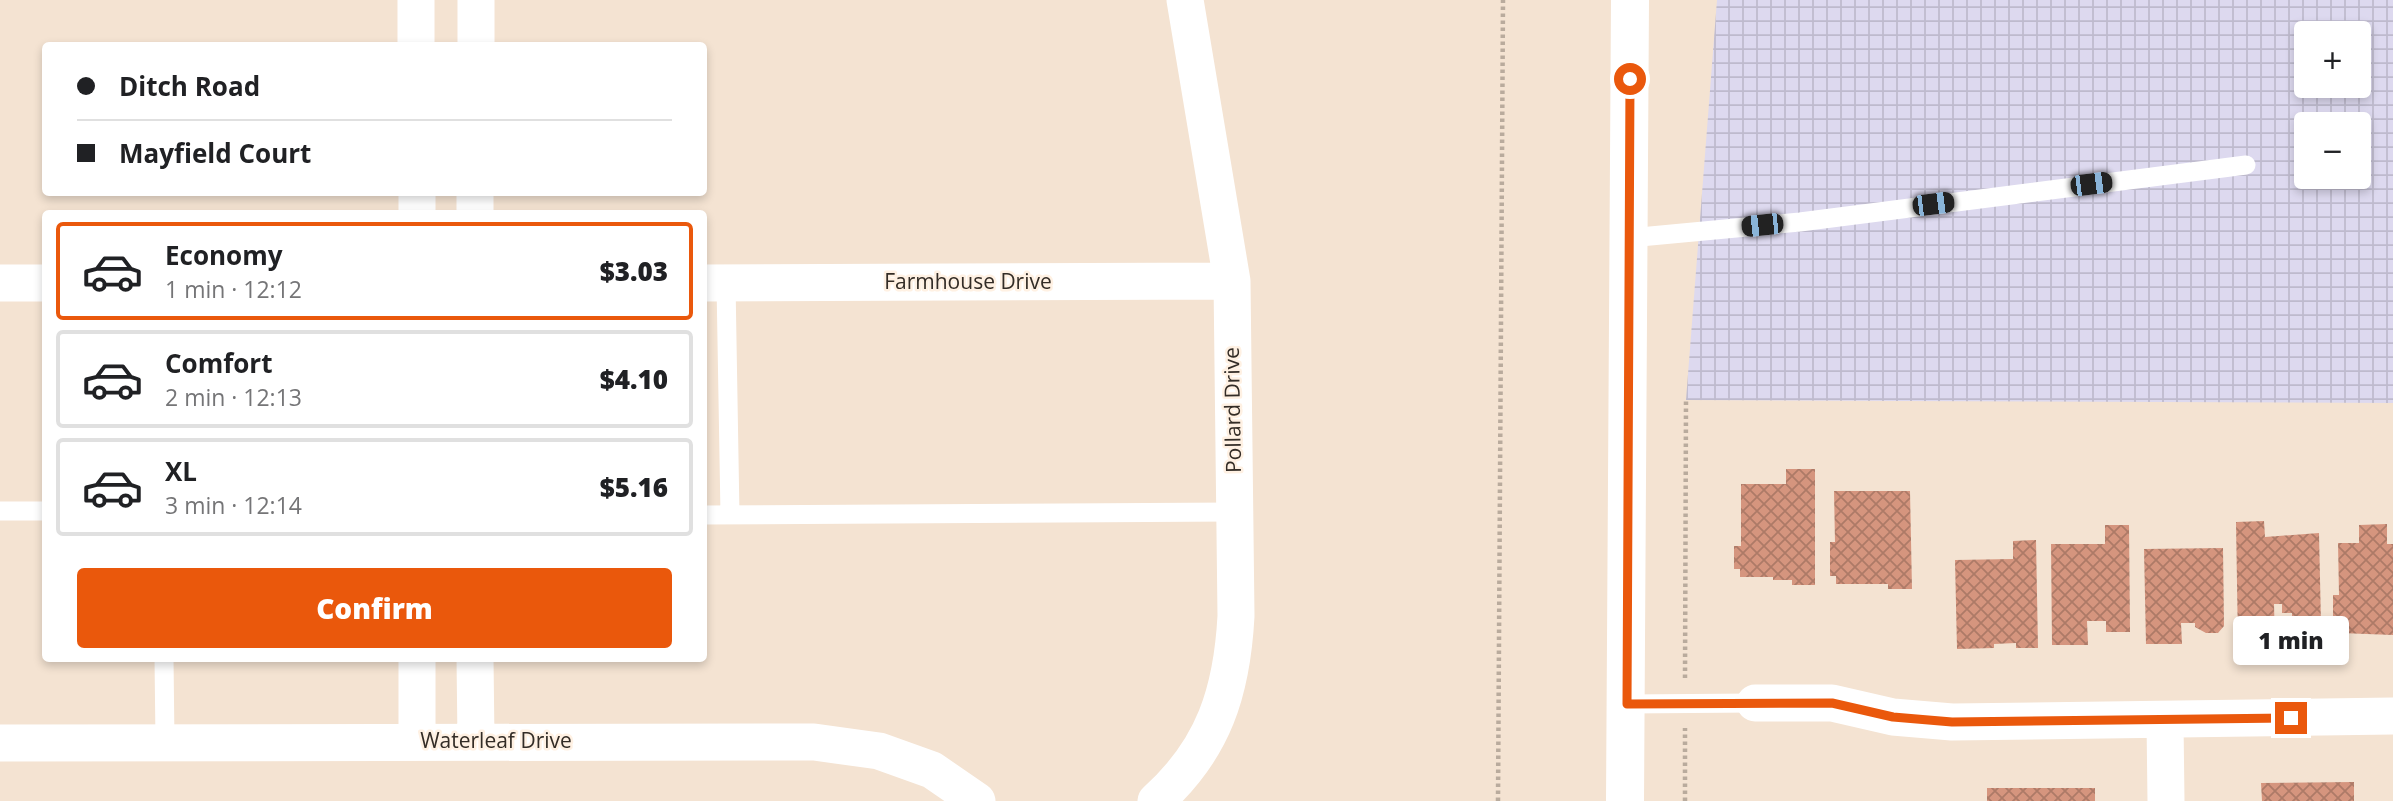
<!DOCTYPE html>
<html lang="en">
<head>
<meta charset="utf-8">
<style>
	body { margin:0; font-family:"Open Sans",sans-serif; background:#f6f6f6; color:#202124; height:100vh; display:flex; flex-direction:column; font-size:26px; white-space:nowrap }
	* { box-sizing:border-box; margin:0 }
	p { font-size:23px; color:#757577 }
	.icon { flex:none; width:38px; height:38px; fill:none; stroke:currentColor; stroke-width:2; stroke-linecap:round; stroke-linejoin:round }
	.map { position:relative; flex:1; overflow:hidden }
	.side { position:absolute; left:42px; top:210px; width:665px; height:452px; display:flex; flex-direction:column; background:#fff; border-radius:7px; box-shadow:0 4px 10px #0003 }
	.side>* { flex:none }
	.top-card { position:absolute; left:42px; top:42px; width:665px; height:154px; border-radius:7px; box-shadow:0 4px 10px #0003; display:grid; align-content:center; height:154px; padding:0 35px; background:#fff }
	.controls { position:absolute; left:2294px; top:21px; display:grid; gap:14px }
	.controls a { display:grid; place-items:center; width:77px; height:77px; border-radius:7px; background:#fff; box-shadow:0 4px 10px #0003; font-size:35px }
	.end { position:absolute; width:32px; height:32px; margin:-16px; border:9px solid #ea580c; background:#fff; box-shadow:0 0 0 4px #fff }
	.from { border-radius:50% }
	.bubble { position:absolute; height:49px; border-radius:7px; background:#fff; box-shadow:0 4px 10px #0003; font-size:23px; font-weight:800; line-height:49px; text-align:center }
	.car { position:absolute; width:21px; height:42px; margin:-21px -10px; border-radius:9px; box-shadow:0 0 5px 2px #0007; background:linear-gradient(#222 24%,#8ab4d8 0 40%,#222 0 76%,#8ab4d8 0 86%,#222 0) }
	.top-card b { display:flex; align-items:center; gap:24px; height:66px; font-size:26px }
	.top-card b+b { border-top:2px solid #e0e0e0 }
	.top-card i { width:18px; height:18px; background:#202124 }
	ul { padding:12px 0 0; list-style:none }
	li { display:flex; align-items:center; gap:21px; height:98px; margin:0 14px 10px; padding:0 21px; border:4px solid #e0e0e0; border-radius:7px }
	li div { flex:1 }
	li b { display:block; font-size:26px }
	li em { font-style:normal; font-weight:800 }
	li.selected { border-color:#ea580c }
	li>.icon { width:63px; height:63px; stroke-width:1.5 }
	.primary-button { display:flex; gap:14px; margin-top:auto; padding:14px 35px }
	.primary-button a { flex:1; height:80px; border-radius:7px; background:#ea580c; color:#fff; font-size:28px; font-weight:800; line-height:80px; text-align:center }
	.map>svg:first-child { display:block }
	.industrial { fill:url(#industrial-grid); fill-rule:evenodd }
	.building { fill:url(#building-cross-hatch) }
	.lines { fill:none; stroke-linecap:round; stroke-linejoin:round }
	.path { stroke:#b9ab9d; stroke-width:4.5; stroke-dasharray:3.5 3.5; stroke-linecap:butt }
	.service { stroke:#fff; stroke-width:19 }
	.minor { stroke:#fff; stroke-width:37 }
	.tertiary { stroke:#fff; stroke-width:38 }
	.route { stroke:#ea580c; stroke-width:9 }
	.labels { text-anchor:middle; stroke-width:5; stroke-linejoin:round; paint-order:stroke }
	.street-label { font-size:21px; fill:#332c26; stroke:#fff1e3 }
</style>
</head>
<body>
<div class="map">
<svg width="2393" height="801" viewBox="0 0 2393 801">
	<defs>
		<pattern id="industrial-grid" width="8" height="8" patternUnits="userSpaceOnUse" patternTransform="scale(1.75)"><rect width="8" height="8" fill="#ddd9ef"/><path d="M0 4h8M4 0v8" fill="none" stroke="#bebacd"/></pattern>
		<pattern id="building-cross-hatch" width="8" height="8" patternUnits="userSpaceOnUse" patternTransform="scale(1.75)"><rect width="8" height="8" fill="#d5957e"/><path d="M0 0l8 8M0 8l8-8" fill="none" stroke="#ad7a67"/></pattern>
	</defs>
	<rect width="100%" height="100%" fill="#f4e3d2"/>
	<path class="industrial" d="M1717 0H2393V403L1686 400ZM2306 33H2359V86H2306ZM2306 124H2359V177H2306Z"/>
	<path class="building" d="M1786 469H1815V585H1792V580H1773V577H1740V569H1734V546H1741V484H1786Z
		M1834 491H1910L1912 589H1888V584H1836V576H1830V542H1835Z
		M2264 521 2265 537 2319 533 2321 624 2292 625V613H2282V604H2274L2275 645H2238L2236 522Z
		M2387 524V544H2393V635L2340 633V628H2333V595H2339L2338 543H2359V525Z
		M2105 525H2129L2130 632H2106V621H2087L2088 645H2052L2051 544H2105Z
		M2036 540 2038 648H2016V643L1994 644V648L1957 649 1955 560 2013 559V541Z
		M2223 548 2224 626 2218 633H2206L2195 627V623H2181L2182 644H2146L2144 549Z
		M2354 782V801H2262L2261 783Z
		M1987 788H2095V801H1987Z"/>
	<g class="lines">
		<path class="path" d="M1685 678 1686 400
			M1498 801 1503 0
			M1685 801V728"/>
		<path class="service" d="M1629 238 1800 222 2246 165
			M726 283 730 515
			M0 511H46
			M704 515 1234 512
			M164 658 165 742
			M1627 704 1755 703"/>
		<path class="minor" d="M416 0V46
			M476 46V0
			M417 192V214
			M475 214V192
			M0 283H46
			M704 283 1232 281
			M417 658V741
			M475 658 476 741
			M1755 703H1832L1893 717 1952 722 2393 716
			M2165 721 2166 801
			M0 743 814 742 879 751 932 770 977 801
			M1156 801C1214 749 1232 691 1236 616L1232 281 1185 0"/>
		<path class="tertiary" d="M1625 801 1630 0"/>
	</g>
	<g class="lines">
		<path class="route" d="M1630 79 1627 704 1832 703 1893 717 1952 722 2291 718"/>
	</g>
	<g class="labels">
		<g class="street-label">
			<text x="968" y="289">Farmhouse Drive</text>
			<text transform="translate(1233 410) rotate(-91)" y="7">Pollard Drive</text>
			<text x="496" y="748">Waterleaf Drive</text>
		</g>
	</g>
</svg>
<div class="controls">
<a>+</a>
<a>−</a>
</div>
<i class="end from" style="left:1630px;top:79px"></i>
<i class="end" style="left:2291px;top:718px"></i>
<div class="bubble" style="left:2233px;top:616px;width:116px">1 min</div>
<i class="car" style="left:2091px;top:184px;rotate:83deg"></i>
<i class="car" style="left:1933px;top:204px;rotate:83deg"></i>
<i class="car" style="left:1762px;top:225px;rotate:264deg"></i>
<div class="top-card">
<b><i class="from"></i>Ditch Road</b>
<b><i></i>Mayfield Court</b>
</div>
<section class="side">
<ul>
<li class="selected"><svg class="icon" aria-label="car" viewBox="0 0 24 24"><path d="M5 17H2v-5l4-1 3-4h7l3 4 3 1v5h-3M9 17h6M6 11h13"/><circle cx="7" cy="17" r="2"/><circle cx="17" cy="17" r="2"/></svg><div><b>Economy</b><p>1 min · 12:12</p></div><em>$3.03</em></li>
<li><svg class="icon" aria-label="car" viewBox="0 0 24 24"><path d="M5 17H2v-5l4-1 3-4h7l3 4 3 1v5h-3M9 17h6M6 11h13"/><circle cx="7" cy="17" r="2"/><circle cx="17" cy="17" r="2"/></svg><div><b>Comfort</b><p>2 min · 12:13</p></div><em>$4.10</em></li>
<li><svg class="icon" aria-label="car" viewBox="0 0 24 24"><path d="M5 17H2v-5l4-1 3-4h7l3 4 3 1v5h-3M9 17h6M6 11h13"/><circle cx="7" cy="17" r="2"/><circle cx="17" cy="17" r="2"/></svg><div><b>XL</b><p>3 min · 12:14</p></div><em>$5.16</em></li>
</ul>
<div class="primary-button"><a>Confirm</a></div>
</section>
</div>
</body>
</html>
